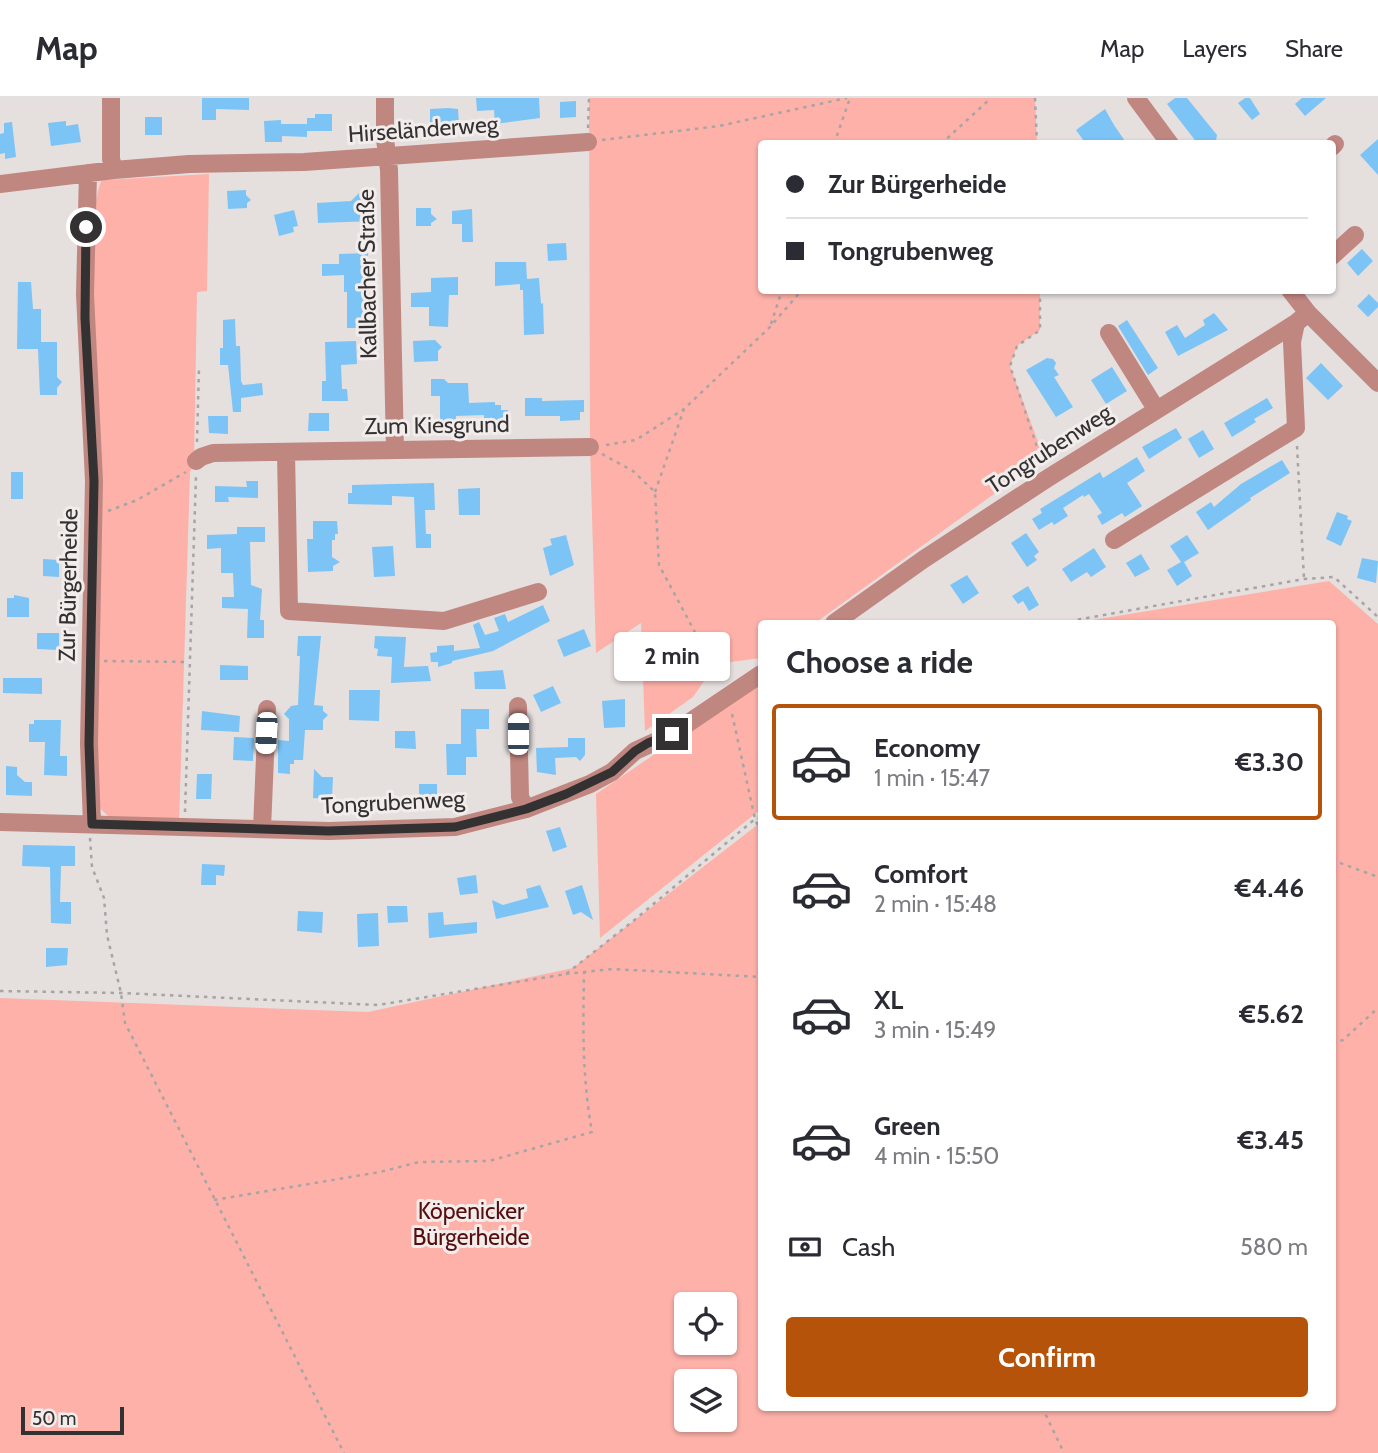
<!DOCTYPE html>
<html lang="en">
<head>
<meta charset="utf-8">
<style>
	body { margin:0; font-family:Cabin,sans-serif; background:#f7f7f7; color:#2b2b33; height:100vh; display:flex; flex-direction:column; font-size:26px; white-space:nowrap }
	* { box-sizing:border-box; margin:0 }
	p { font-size:23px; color:#7c7c81 }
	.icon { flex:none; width:38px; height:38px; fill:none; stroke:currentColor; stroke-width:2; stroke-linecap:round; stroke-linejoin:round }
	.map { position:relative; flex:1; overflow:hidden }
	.panel { position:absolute; left:758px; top:522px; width:578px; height:791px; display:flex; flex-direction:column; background:#fff; border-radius:7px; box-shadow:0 2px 5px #0004 }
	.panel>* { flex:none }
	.top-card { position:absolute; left:758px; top:42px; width:578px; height:154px; border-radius:7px; box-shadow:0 2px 5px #0004; display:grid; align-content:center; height:154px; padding:0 28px; background:#fff }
	.fabs { position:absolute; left:674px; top:1194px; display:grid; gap:14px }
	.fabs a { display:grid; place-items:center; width:63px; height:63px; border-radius:7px; background:#fff; box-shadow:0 2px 5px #0004; font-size:35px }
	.scale { position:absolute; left:21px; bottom:18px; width:103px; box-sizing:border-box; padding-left:7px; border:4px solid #333131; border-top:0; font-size:19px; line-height:24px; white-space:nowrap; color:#333131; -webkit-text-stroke:5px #f2eceb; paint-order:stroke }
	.end { position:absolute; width:32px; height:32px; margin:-16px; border:9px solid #333131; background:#fff; box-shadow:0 0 0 4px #fff }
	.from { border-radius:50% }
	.bubble { position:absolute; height:49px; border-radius:7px; background:#fff; box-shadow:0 2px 5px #0004; font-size:23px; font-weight:700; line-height:49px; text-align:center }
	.car { position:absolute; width:21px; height:42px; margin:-21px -10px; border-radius:9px; box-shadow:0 0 5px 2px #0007; background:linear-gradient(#fff 24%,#345 0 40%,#fff 0 76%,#345 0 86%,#fff 0) }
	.top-card b { display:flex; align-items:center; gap:24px; height:66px; font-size:26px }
	.top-card b+b { border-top:2px solid #e1e1e2 }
	.top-card i { width:18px; height:18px; background:#2b2b33 }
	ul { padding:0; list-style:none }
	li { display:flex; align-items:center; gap:21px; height:116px; margin:0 14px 10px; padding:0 14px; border:4px solid transparent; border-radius:7px }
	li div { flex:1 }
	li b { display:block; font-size:26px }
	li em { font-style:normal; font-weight:700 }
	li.selected { border-color:#b45309 }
	li>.icon { width:63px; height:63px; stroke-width:1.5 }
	h2 { padding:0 28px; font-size:32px; line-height:84px }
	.pay { display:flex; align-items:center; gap:18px; height:77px; padding:0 28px; font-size:26px }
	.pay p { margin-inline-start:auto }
	.cta { display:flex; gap:14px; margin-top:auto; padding:14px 28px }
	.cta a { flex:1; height:80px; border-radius:7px; background:#b45309; color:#fff; font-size:28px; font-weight:700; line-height:80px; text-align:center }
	header { display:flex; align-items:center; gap:42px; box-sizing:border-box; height:98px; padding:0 35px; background:#fff; border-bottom:2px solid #e1e1e2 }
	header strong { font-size:33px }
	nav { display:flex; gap:38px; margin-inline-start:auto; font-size:24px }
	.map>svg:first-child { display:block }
	.green { fill:#fdb1a9; fill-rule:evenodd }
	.building { fill:#7cc4f5 }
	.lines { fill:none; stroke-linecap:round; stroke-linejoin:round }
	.path { stroke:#a9a4a4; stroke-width:2.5; stroke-dasharray:3.5 5; stroke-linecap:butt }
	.minor { stroke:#c08680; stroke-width:18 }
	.route { stroke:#333131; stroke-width:9 }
	.labels { text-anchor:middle; stroke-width:6; stroke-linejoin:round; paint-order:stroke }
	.street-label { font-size:23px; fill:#333131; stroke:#f2eceb }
	.park-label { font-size:23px; fill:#560e0e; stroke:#f2eceb }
</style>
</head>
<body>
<header>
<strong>Map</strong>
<nav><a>Map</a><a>Layers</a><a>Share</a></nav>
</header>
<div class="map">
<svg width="1378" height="1355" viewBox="0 0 1378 1355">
	<rect width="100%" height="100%" fill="#e5dfde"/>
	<path class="green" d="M589 0H1035L1037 45 761 46V192L1040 193V232L1017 248 1010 268 1044 360 815 525H761V560L716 566 693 599 645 633 641 525 596 555 590 349Z
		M209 76 207 193 197 194 194 362 190 375 179 726 109 719 99 709 96 687 92 196C92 159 89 119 101 83L104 82Z
		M1329 483 1378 526V1355H0V900L368 914 573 870 761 724V1309H1332V525H1075ZM686 1206H724V1244H686ZM686 1283H724V1321H686Z
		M761 584V711L600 840 596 696Z"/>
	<path class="building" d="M202 0H249V12L216 11V22H202Z
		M476 0H539L540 20 495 26 494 12 477 13Z
		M1175 0H1187L1217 37 1216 43 1213 45 1198 46 1167 6Z
		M1245 0H1250L1260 16 1252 22 1238 5Z
		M1302 0H1326L1305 18 1295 6Z
		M576 3V19L560 20V4Z
		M448 10 458 11 459 26 438 27V24L430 25V11Z
		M1105 11 1114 27 1127 46H1086L1076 32Z
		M315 16H332V33H307V39L282 38V44H265L264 23 281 22V26H307V31V20H315Z
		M145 19H162V37H145Z
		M66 23V28L78 26 81 44 51 48 48 25Z
		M12 24 16 59 5 61V55L0 56V36L4 35V25Z
		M1378 41V77L1360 57Z
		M246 92V97L251 102 247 105V110L228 111 227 93Z
		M360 94 363 98 373 97 374 123 318 125 317 105 351 103Z
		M416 110H431V116L437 121 431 125V128H416Z
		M472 111 473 144H462V126H452V113Z
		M294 112 298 128 293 129 294 134 279 138 274 117Z
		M566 145 567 162 548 163 547 146Z
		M1362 151 1373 163 1358 178 1347 165Z
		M368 155 366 230H347V194H344V177L322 178V166H339V156Z
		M495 164H526L527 181 539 180 541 206 543 205 544 236 524 237 523 192H520V186L495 188Z
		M458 179V197H449L448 229 429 228V209H411V195L431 194V180Z
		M18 184H31L33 211H41V244H57V279L62 284 57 290V297H40L38 251H17Z
		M1369 196 1378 205V209L1368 219 1357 208Z
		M1214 215 1228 232 1178 258 1165 234 1177 227 1185 240 1205 227 1203 222Z
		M235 221 236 248H240L241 283 243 287 262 285 263 297 241 300V314H233L228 267H220V250H223V222Z
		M1127 222 1158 270 1148 277 1118 228Z
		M435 242 442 249 438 253V263L414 264 413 243Z
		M356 243 357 266 341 267 342 291H347L348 303H322V283H326L325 244Z
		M1047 260 1053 261 1056 265 1054 270 1059 277 1054 279 1073 309 1056 319 1026 272Z
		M1321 265 1343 288 1328 302 1306 280Z
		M1112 269 1127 293 1106 306 1091 282Z
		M431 281H444L448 285H468L469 305 495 304V307H501V312H508V323L484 325V317L456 318V326H440V298H431Z
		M525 300H542V303L584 302V314H580V322L560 323V318H525Z
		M1267 300 1273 310 1254 321 1256 324 1232 339 1224 325Z
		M309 315H329V333H308Z
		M208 318H228V336L209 335Z
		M1176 330 1182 340 1149 361 1142 349Z
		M1203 332 1214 351 1199 360 1188 341Z
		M1137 359 1145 373 1127 385 1142 408 1125 419 1122 415 1102 427 1097 418 1102 415 1089 396 1084 399 1083 397 1063 410 1068 418 1054 427 1052 424 1039 432 1032 421 1042 415 1040 411 1100 374 1103 380Z
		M1282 362 1290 375 1250 400 1251 402 1208 432 1196 414 1211 404 1214 409 1241 386Z
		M11 374H23V401H11Z
		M246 383H258V400L228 399 229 404H215V388L247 389Z
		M434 385 435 412H425L426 436H431V450H416L414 399 392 398V407L348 406V395H352V387Z
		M480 390V417H459L458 391Z
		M1337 414 1348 418 1347 421 1352 423 1341 448 1326 441Z
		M313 423H337L338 436H335V442H332V459L340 464 333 468V473L308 474 307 441H313Z
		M237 429H265V444H250L251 487 262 491 260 522H264V540H247L248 511 222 510V499H234L233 475H221V450L207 451V437L237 436Z
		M1026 435 1039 454 1034 458 1037 462 1027 469 1011 445Z
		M566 437 574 467 550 478 543 450 552 447 550 441Z
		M1187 437 1199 455 1184 464 1192 478 1177 488 1167 472 1181 464 1170 448Z
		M393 448 395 478 374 479 372 449Z
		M1094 450 1106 469 1091 479 1087 474 1071 484 1062 471Z
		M1141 456 1150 471 1135 479 1126 465Z
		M1362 460 1378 463 1376 485 1357 480Z
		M43 461 59 462V479L43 478Z
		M967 477 979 495 963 506 950 487Z
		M1028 488 1039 507 1029 513 1023 503 1018 506 1012 498Z
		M14 497 29 500V519H7V500H14Z
		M543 507 550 523 493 553 452 563V565L438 569V564H431L430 555 437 554V548L454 547V553L480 550 473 527 479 524 485 537 499 533 494 520 505 516 508 524Z
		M584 531 591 548 564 559 557 542Z
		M37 535H59V552L37 551Z
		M298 538H321L314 607 323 608V613L328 617 323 622V632H305L303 662H294V666H290V676L278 675V642L289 643V621L284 616 291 608 298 607 300 558H297Z
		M375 538 406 539 404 569 428 568 431 583 391 585 392 559 377 558 378 551 374 550Z
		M220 567 248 568V582H220Z
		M503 572 506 591H475L474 574Z
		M3 580H42V596L3 595Z
		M553 588 561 605 541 614 533 597Z
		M349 592H380L379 623 349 622Z
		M625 601V629L604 630 602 603Z
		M461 611H489V631H476L477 659H466V677H447L446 646H461Z
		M202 613 240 618 239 634 201 632Z
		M34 622H61L60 658H67V678L44 677 45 644H29V626H34Z
		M395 633H415L416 651 395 650Z
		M234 639 254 640 253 663 233 662Z
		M568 640H585V657L580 663 576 659 555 660 556 677 537 674 536 650 568 649Z
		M6 668 17 669V677L25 684H32V698L6 697Z
		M314 671 322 679H333L332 701 313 700Z
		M197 676H212L211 701H196Z
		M419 686H437V704L419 703Z
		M560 729 567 749 553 754 546 733Z
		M23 747 75 748V768H61L60 804H71V826L51 825 50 769 22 768Z
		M202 766 225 767 224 778 216 777V787H201Z
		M476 777 478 795 460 797 457 780Z
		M540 787 549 809 496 821 492 802 503 807 528 800 526 791Z
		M582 787 593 822 581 814 573 817 565 793Z
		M387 808H407L408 824 388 825Z
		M298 813 323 814 322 835 297 833Z
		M443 814 444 827 477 824V835L429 840 428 815Z
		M378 815 379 848 358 849 357 816Z
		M46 850H68L67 867 46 869Z"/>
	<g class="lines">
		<path class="path" d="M1035 0 1037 46
			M588 30 589 0
			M602 42 719 28 847 0
			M834 46 850 0
			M941 46 991 0
			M1040 192V232L1017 248 1010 268 1043 367
			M771 226 782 192
			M197 344 199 269
			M606 347 636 342 684 311
			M1297 348 1304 481
			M602 356 633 373 655 394 659 467 721 583
			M655 394 684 311 769 230 802 192
			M108 413 137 402 186 374
			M1070 525 1076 522 1304 481 1334 479 1378 519
			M104 563 188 564
			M732 616 755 721 761 734
			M185 714 196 378
			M90 740 92 769 104 800 107 837 121 895 125 925 344 1355
			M1332 762 1378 779
			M566 876 612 871 761 879
			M0 893 121 895 378 907 566 876 632 824 755 721 761 720
			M1332 945 1343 942 1378 910
			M214 1102 380 1074 419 1064 489 1063 592 1034C582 978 583 931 584 875
			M1042 1309 1064 1355"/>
		<path class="minor" d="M111 0V61L114 72
			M385 0V41L389 72 395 352
			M1136 0 1170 46
			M1332 49 1335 46
			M88 75 85 196 94 383 89 646 92 726
			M0 86 114 72 189 66 304 64 588 44
			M1332 158 1355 137
			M1290 192 1308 215 1378 285
			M1109 235 1156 311
			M286 354 289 513 444 523 538 494
			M196 363 201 359 213 355 590 349
			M1114 442 1296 330 1292 244 1296 225
			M834 525 924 461 1048 380 1296 225 1308 215
			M518 608 520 699 526 711
			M0 724 329 733 455 729 526 711 590 686 612 674 635 653 672 636 761 576
			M262 731 267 611"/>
	</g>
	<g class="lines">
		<path class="route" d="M86 129 85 220 94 383 89 646 92 726 328 733 455 729 526 711 566 696 612 674 635 653 648 645 672 636"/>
	</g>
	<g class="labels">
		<g class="street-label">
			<text transform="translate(423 31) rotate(-4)" y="8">Hirseländerweg</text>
			<text transform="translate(367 176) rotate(-91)" y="8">Kallbacher Straße</text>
			<text transform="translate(437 327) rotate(-1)" y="8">Zum Kiesgrund</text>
			<text transform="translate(1049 351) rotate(-33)" y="8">Tongrubenweg</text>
			<text transform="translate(68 487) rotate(-89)" y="8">Zur Bürgerheide</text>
			<text transform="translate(393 704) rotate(-3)" y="8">Tongrubenweg</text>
		</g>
		<g class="park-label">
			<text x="471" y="1121">Köpenicker<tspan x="471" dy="26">Bürgerheide</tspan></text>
		</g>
	</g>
</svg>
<div class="fabs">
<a><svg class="icon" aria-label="locate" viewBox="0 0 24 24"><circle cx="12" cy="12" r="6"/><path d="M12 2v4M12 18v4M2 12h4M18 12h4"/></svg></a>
<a><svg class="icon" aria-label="layers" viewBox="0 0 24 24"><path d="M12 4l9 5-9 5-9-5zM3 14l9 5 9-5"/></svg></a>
</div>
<div class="scale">50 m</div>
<i class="end from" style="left:86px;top:129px"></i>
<i class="end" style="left:672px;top:636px"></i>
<div class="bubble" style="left:614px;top:534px;width:116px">2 min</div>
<i class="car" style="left:266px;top:635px;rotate:183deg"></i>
<i class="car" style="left:518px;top:636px;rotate:0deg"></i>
<div class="top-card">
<b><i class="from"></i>Zur Bürgerheide</b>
<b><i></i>Tongrubenweg</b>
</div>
<section class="panel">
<h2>Choose a ride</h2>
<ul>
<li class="selected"><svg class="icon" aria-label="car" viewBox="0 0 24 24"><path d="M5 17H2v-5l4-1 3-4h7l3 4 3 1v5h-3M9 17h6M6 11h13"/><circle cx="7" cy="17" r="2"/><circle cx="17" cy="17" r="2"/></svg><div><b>Economy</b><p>1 min · 15:47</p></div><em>€3.30</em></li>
<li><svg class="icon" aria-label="car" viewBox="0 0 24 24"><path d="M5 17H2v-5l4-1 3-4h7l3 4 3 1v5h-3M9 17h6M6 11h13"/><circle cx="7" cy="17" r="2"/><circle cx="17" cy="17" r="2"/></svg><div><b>Comfort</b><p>2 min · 15:48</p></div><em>€4.46</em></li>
<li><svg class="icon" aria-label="car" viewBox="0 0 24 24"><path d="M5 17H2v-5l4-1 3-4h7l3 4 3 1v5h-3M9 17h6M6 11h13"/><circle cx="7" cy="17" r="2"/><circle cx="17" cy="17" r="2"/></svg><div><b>XL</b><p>3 min · 15:49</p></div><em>€5.62</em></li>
<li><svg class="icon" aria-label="car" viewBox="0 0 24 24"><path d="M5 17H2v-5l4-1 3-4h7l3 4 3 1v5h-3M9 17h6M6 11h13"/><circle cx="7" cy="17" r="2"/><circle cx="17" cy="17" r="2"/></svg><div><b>Green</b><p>4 min · 15:50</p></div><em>€3.45</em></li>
</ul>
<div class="pay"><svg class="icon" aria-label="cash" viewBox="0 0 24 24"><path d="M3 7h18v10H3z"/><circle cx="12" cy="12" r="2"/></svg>Cash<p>580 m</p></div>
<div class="cta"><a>Confirm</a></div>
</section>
</div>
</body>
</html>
